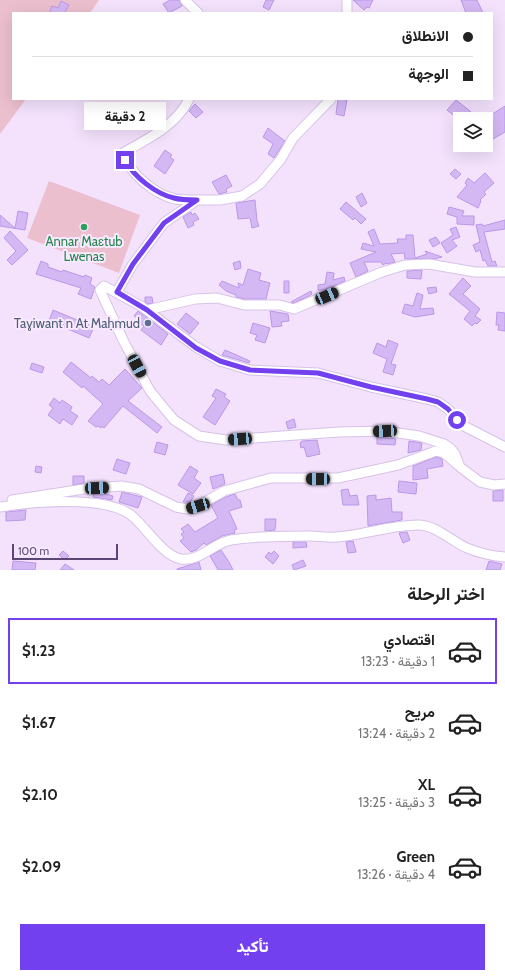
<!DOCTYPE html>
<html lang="ar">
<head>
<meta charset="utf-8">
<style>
	body { margin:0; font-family:Cabin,Vazirmatn,sans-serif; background:#f6f6f6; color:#222; direction:rtl; height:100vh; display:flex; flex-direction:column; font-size:15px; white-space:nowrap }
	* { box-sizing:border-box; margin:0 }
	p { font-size:13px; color:#767676 }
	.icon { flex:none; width:22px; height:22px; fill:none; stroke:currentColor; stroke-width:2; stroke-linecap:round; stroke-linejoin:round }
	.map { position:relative; height:570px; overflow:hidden; direction:ltr }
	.side { display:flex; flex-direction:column; background:#fff; flex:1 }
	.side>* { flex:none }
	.top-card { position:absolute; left:12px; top:12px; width:481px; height:88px; border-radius:0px; box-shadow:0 4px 16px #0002; direction:rtl; display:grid; align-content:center; height:88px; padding:0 20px; background:#fff }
	.controls { position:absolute; left:453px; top:112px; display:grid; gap:8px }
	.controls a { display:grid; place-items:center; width:40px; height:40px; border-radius:0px; background:#fff; box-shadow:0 4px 16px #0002; font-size:20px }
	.scale { position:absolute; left:12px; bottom:10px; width:106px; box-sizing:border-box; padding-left:4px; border:2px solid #5b4776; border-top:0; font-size:11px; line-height:14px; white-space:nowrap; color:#5b4776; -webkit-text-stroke:3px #f8e9ff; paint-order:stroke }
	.end { position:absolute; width:18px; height:18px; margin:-9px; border:5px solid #7240ee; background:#fff; box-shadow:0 0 0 2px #fff }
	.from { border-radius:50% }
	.bubble { position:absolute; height:28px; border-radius:0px; background:#fff; box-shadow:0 4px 16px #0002; font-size:13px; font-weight:800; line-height:28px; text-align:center; direction:rtl }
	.car { position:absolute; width:12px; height:24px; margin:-12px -6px; border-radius:5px; box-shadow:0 0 3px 1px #0007; background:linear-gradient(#222 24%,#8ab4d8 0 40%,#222 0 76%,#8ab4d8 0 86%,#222 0) }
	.top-card b { display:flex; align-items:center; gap:14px; height:38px; font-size:15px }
	.top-card b+b { border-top:1px solid #e0e0e0 }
	.top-card i { width:10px; height:10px; background:#222 }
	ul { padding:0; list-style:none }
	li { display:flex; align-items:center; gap:12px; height:66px; margin:0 8px 6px; padding:0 12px; border:2px solid transparent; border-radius:0px }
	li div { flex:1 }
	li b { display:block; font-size:15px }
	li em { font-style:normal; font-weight:800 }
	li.selected { border-color:#7240ee }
	li>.icon { width:36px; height:36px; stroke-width:1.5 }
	h2 { padding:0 20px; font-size:18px; line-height:48px }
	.button { display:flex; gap:8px; margin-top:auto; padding:8px 20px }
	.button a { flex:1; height:46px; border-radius:0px; background:#7240ee; color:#fff; font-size:16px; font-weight:800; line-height:46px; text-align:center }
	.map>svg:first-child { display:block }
	.green { fill:#ecbfce }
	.building { fill:#d4b8f4; stroke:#bb97e8 }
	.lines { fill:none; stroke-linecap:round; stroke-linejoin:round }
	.minor-casing { stroke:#d6c2e7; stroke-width:11 }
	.minor { stroke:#fff; stroke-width:9 }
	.route { stroke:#7240ee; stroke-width:5 }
	.leisure-dot { fill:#2e9e5b; stroke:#f8e9ff; stroke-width:1.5 }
	.service-dot { fill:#5c6f8a; stroke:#f8e9ff; stroke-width:1.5 }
	.labels { text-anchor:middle; stroke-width:4; stroke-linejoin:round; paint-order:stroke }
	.leisure-label { font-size:13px; fill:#27864d; stroke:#f8e9ff }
	.service-label { font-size:13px; fill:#4e5e75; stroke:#f8e9ff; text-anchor:end }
</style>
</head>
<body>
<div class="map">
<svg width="505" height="570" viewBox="0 0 505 570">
	<rect width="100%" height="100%" fill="#f4e2fd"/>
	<path class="green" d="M0 0H99L90 13H13V99H26L0 134Z
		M49 181 140 215 119 273 27 238Z"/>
	<path class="building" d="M170 0H179L182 6 169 13 163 4Z
		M266 0H274L269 10 263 7Z
		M353 0H373L369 8 367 7 364 10Z
		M461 0H477L483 13H466Z
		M61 1 69 5 65 12 67 13H49L52 6 58 8Z
		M338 99 347 100 344 116 336 114Z
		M456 100 470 111 477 119H458L447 110Z
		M195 104 203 112 196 118 189 111Z
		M505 106V132L493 139 486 128V118Z
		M268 128 285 141 274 158 268 154 273 144 263 137Z
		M165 150 172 155 170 157 174 160 165 174 154 166Z
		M455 169 461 174 456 179 450 174Z
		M485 173 494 183 484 192 486 194 480 200 481 201 478 208 457 197 467 185 465 183 468 178 474 183Z
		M226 175 232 186 226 189 227 192 219 194 212 182Z
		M362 193 367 203 361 207 356 197Z
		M255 200 257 221 259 226 252 228 250 218 238 219 236 203Z
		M346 202 366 219 361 224 355 218 353 220 340 209Z
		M449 207 464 211 462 216H474V225L457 224V217L447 214Z
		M18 211 28 213 25 230 0 226V215L15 228Z
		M191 212 192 215 195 213 199 219 193 222 194 225 188 228 183 217Z
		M505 220V229L484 232 492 262 495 261 497 266H488L485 260 483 261 480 250 476 252 473 245 480 242 476 225 482 224 483 226Z
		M456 227 460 237 452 240 457 246 447 253 441 243 453 235 450 229Z
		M374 229 380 244 398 243 397 239H406V235H413L415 258 427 254 425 251 442 257 434 259H405L404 253 391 254 395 262 387 264 386 263 383 265 381 262H364L368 271 356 277 350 263 376 252 361 249 363 243 374 246 368 232Z
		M10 231 28 250 12 265 7 260 16 251 4 238Z
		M436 237 440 243 433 247 429 240Z
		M41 261 48 264V267L62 272 63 270 84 277 85 275 92 278 90 284 95 287 91 299 78 294 81 288 36 274Z
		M240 261 241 268 235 270 233 263Z
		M248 269 261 273 259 280 270 283 266 299H245L236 297V295L226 291 219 285 222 281 239 288 238 283 243 285Z
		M422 270 421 279 407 278V271Z
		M327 272 334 273 333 280 344 277 345 281 324 290H318V285L325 284Z
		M463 278 471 286 463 294 480 309 475 316 481 320 477 324 475 323 472 326 464 319 470 311 449 294Z
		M284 281H289V293H284Z
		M436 287 437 292 429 294 427 288Z
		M311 291 312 294 309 296 294 303 291 302Z
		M417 293 423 295 420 309 433 308 434 314 415 317 402 313 405 304 413 306Z
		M145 297H152L153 303 148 304 145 302Z
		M53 310 94 327 89 338 49 321Z
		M138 311 168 334 161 345 141 330 144 326 136 321 138 318 134 316Z
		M270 311 288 314 289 321 281 322 282 326 272 327Z
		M497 312 505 313V331L498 330 499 325H496Z
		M186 313 199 323 190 334 177 324Z
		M253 323 270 328 265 343 255 340 257 335 250 333Z
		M388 340 398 344 391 364 396 365 393 375 383 372 387 359 373 353 377 343 386 347Z
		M225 350 250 361 249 363 222 355Z
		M71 362 91 378 92 376 99 382 102 379 109 385 125 369 142 388 128 401 162 427 157 433 123 406 104 428 102 426 101 428 98 426 96 427 88 421 103 404 83 386 82 388 63 372Z
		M32 363 44 367 42 373 30 369Z
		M216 389 226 394 224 397 230 401 215 425 203 417 216 398 212 396Z
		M54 398 60 403 62 400 72 407 70 411 78 416 72 425 63 419 60 424 48 415 53 408 49 405Z
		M294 419 296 427 288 429 286 422Z
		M377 437 396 439 395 445 377 444Z
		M317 440 320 454 307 457 304 447 301 448 300 443 302 441Z
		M409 441 422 443 421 450 408 453Z
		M157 442 168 445 165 455 154 452Z
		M436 457 442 459 443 466 427 469 428 478 413 480V466Z
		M117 459 130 463 126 474 113 470Z
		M36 466 42 467 41 473 35 472Z
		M190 466 198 471 194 478 201 483 193 494 178 485Z
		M223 474 225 484 213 489 210 477Z
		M73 476H84V483L73 485Z
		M399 481 417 483 416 494 398 492Z
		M348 489 350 496 357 495 359 505H343L341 490Z
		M503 490V501H493V491Z
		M122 492 142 497 138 508 119 502Z
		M103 493 113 496 112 500 93 497V494Z
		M188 493 194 496 190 502H183Z
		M235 494 238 500H240L242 507 229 511 237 529 234 530 235 533 222 536 206 545 204 543 196 550 191 552 180 541 184 538 181 534 184 532 181 529 188 524 195 532 218 518 211 505 226 497Z
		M376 495V500L391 498 392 512H402V520L368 526 367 496Z
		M26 510 25 520 6 521V512Z
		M265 519H276L275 530 265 531Z
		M407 532 410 540 403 543 399 533Z
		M353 541 356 552 348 553 346 542Z
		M293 542H306L307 547 293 548Z
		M221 550 229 562 233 570H218L210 556Z
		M63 551 69 556 65 560 59 555Z
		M274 551 279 556 273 564 265 557 269 552 271 554Z
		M303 560 306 566 294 570 292 565Z
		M13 561 36 563 35 570H12Z
		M489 561 502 564 500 570H486Z
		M199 562 201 570H177V569Z
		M65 564 74 570H60Z"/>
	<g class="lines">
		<g class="minor-casing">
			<path id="minor" d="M185 0 198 13
				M347 13V0
				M189 99C176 126 147 139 123 153 129 173 154 194 175 199 182 200 189 200 197 200
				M117 292 133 264 164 223 197 200H220L242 196 260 184 281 159 293 138 331 99
				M147 310 195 299 217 298 244 305H280L294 309 382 272 405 265 429 264 475 272H505
				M505 447 464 426 448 409 438 402 427 399 371 387 318 373 250 370 220 361 196 347 141 306 104 286 100 290 123 340 150 391 174 420 199 436 226 440 339 432 385 431 419 436 444 444 450 448 455 454 460 467 480 482 494 485 505 484
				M12 500 84 489 121 486 139 489 176 507 187 509 198 506 224 491 271 478H338L398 465 436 451 444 453 458 465
				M0 507C31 502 105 495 131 515 145 526 163 556 181 559 200 562 213 543 231 540 257 536 283 536 310 536 319 536 328 538 337 537 364 535 391 525 418 525 436 525 451 541 467 548 479 553 492 556 505 557"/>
		</g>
		<use href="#minor" class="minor"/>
	</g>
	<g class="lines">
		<path class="route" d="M125 160C134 177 156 194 174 198 181 200 189 200 197 200L164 223 133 264 117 292 147 310 196 348 220 361 250 370 318 373 371 387 427 399 438 402 448 409 457 420"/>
	</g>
	<circle class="leisure-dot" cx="84" cy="227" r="4"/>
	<circle class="service-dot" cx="148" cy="323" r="4"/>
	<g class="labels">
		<g class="leisure-label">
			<text x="84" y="246">Annar Maɛtub<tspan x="84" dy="15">Lwenas</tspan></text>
		</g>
		<g class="service-label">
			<text x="140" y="328">Taɣiwant n At Maḥmud</text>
		</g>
	</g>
</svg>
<div class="controls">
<a><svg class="icon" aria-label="layers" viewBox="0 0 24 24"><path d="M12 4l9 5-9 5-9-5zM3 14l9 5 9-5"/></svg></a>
</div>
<div class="scale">100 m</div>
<i class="end from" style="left:457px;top:420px"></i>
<i class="end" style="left:125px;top:160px"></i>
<div class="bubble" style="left:84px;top:102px;width:82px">2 دقيقة</div>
<i class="car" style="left:327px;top:296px;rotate:67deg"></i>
<i class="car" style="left:137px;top:366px;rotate:152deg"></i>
<i class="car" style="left:385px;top:431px;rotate:267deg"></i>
<i class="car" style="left:240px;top:439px;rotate:266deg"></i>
<i class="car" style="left:318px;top:479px;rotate:271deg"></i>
<i class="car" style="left:97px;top:488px;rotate:87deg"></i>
<i class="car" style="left:198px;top:506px;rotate:254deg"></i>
<div class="top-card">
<b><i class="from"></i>الانطلاق</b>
<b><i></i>الوجهة</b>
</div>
</div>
<section class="side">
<h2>اختر الرحلة</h2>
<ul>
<li class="selected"><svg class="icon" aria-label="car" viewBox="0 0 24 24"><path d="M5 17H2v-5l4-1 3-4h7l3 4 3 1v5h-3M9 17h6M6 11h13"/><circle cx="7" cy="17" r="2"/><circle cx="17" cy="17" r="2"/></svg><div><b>اقتصادي</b><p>1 دقيقة · 13:23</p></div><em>$1.23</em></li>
<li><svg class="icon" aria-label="car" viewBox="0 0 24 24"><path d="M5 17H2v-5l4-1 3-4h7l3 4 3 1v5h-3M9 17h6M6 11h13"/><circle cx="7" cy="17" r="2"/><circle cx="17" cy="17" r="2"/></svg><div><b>مريح</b><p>2 دقيقة · 13:24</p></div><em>$1.67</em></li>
<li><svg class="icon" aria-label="car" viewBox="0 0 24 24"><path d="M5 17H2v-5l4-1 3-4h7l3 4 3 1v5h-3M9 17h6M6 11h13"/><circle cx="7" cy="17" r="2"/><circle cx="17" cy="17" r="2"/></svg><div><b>XL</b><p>3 دقيقة · 13:25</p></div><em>$2.10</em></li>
<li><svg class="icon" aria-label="car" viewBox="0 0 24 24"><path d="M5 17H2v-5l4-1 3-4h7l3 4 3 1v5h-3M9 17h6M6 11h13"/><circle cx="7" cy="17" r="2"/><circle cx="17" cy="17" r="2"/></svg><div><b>Green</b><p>4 دقيقة · 13:26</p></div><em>$2.09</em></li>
</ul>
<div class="button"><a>تأكيد</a></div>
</section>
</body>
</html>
